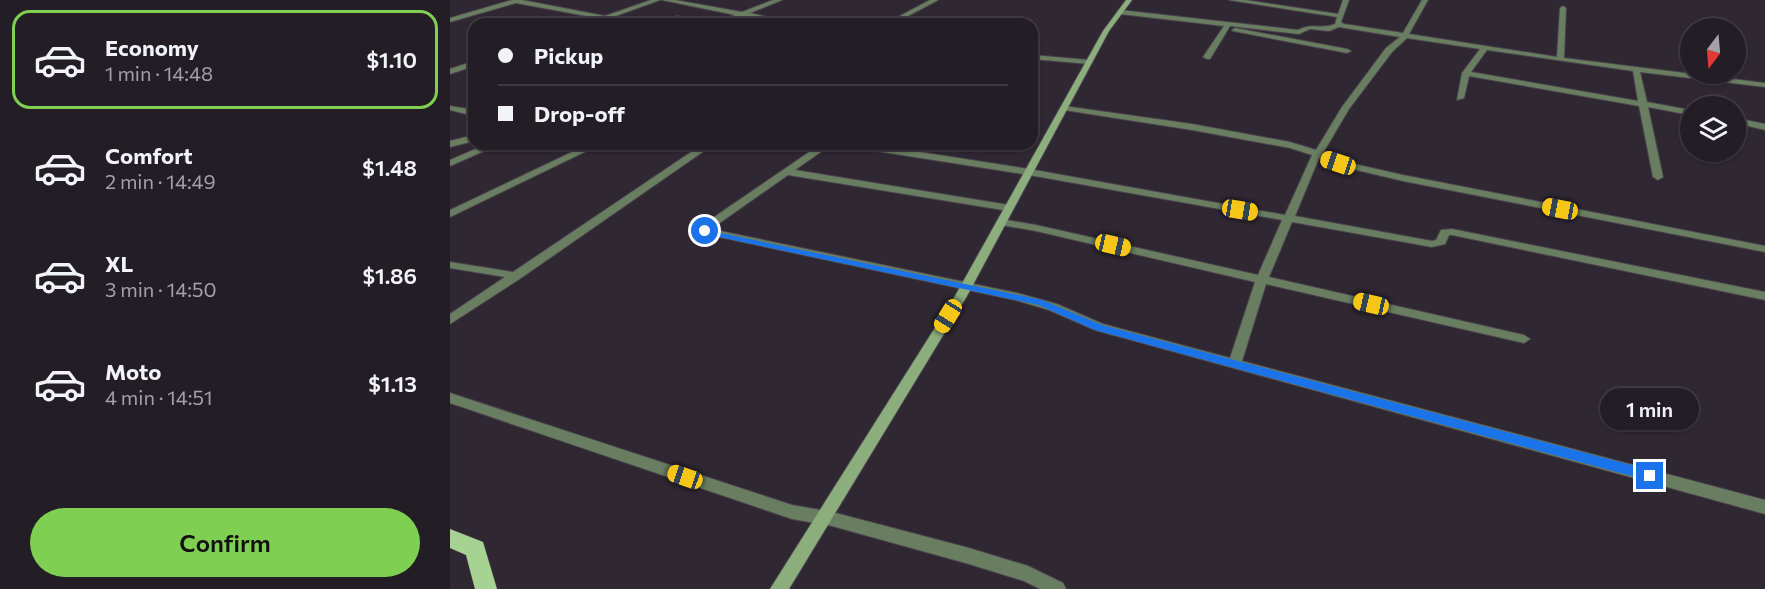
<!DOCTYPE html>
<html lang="en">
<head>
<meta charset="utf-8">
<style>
	body { margin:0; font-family:Commissioner,sans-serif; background:#2f2a32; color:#f1f3f6; height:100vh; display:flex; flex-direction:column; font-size:22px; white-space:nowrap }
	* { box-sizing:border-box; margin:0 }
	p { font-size:20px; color:#a3a2a7 }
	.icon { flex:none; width:33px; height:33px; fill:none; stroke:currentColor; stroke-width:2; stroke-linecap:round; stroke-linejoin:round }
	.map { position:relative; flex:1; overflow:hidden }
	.sheet { display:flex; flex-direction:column; background:#231d26; width:450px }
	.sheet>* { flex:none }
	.hud { position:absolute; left:18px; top:18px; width:570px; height:132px; border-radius:18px; box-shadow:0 2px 4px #0004,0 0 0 2px #403b43; display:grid; align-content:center; height:132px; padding:0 30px; background:#231d26 }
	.needle { width:39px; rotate:196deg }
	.buttons { position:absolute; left:1230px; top:18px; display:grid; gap:12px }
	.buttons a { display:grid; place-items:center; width:66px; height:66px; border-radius:50%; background:#231d26; box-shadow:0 2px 4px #0004,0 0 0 2px #403b43; font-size:30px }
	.end { position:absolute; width:27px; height:27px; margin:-14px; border:8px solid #1a73e8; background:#fff; box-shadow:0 0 0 3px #fff }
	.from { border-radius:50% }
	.bubble { position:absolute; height:42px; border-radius:21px; background:#231d26; box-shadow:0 2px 4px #0004,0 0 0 2px #403b43; font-size:20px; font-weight:600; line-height:42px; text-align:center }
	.car { position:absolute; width:18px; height:36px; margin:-18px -9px; border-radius:8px; box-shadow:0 0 4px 2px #0007; background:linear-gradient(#f5c518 24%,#345 0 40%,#f5c518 0 76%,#345 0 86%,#f5c518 0) }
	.hud b { display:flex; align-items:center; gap:21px; height:57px; font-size:22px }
	.hud b+b { border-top:2px solid #403b43 }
	.hud i { width:15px; height:15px; background:#f1f3f6 }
	ul { padding:10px 0 0; list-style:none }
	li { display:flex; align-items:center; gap:18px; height:99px; margin:0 12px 9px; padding:0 18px; border:3px solid transparent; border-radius:18px }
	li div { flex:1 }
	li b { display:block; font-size:22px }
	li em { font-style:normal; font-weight:600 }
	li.selected { border-color:#7fd052 }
	li>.icon { width:54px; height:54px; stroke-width:1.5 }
	.button { display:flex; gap:12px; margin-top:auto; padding:12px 30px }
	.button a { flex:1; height:69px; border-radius:36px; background:#7fd052; color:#111; font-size:24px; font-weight:600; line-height:69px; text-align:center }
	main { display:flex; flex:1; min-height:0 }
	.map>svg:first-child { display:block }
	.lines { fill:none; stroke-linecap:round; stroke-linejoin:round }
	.street-casing { stroke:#4a424d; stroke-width:2 }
	.secondary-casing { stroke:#4a424d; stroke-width:2 }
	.primary-casing { stroke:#4a424d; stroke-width:1 }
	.street { fill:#697e60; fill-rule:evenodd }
	.secondary { fill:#8cad7c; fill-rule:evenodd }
	.primary { fill:#a6d292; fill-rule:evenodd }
	.route { fill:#1a73e8 }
</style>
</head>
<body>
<main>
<section class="sheet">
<ul>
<li class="selected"><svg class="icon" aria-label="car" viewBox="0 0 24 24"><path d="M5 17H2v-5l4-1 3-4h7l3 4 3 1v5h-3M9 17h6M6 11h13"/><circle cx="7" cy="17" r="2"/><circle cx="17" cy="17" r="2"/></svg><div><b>Economy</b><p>1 min · 14:48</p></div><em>$1.10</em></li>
<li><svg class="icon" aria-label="car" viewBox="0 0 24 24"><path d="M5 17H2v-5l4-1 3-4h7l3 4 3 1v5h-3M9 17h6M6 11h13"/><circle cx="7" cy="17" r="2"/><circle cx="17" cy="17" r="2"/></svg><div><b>Comfort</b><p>2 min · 14:49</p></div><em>$1.48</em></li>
<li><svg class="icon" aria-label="car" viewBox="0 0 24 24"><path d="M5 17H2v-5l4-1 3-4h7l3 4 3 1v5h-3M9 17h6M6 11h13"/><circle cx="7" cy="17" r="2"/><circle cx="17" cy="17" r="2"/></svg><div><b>XL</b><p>3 min · 14:50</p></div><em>$1.86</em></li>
<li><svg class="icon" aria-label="car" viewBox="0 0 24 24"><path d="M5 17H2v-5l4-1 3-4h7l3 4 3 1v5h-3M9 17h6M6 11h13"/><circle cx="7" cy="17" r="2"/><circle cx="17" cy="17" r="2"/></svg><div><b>Moto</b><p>4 min · 14:51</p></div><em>$1.13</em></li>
</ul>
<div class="button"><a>Confirm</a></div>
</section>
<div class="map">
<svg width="1315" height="589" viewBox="0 0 1315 589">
	<rect width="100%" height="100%" fill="#2f2732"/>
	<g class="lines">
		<g class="street-casing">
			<path id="street" d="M62 0H72L155 16 201 0H210L163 17 191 24C180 24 169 20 157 20 150 20 142 24 134 24L147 18 66 3 0 22V18Z
				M212 0H225L292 12 323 0H332L300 13 322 18V20L320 21 293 16 273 24H250L227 20 216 24H206L227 16 264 24 285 15Z
				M480 0H488L443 24H435Z
				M779 0H795L888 14 893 0H899L891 22 894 24 953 33 972 0H978L959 34 1107 57 1110 8 1113 6 1116 8 1114 58 1315 83V87L1190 72 1197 102 1240 110V115L1198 107 1213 177 1208 180 1203 177 1189 106 1019 76 1014 98 1007 100 1012 73 1030 49 957 38 942 52 899 109 873 153 891 161 953 175 1315 246V252L953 181 885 165 869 158 845 216 982 241 986 240 991 230 1002 229 1315 292V300L1002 235H999L995 244 982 247 842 222 819 277 1074 335 1080 339 1074 343 816 284 792 361 1315 500V514L645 330 599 310 565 300 255 234 250 231 254 224 371 144H382L345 170 559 205 564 208 559 211 338 175 261 229 567 293 607 304 653 324 780 358 805 282 586 231 551 225 546 222 551 219 586 225 808 275 832 220 579 175 401 147 396 144H418L579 169 835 215 862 155 840 148 742 130 614 110 610 108 614 106 742 124 840 142 866 150 892 107 936 48 950 37 889 27 879 31 860 29 849 34 780 26 760 59H757L753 57 774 26 670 14 667 12 670 10 848 30C863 22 871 30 885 24L887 17ZM1037 50 1183 71 1188 101 1021 72Z
				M785 28 897 49 901 51 897 53 783 31 782 30Z
				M582 55 639 60 643 62 639 64 582 59Z
				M24 61V66L0 74V69Z
				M0 106 24 110V116L0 110Z
				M1286 118 1315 124V130L1286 123Z
				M24 135V141L0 147V141Z
				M37 144H50L0 166V160Z
				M139 144H151L0 217V210Z
				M253 144H264L71 278 0 324V314L55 277 0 268V262L63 272Z
				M0 393 342 505 382 512 519 548 578 566 613 583 616 589H590L574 581 519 564 382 526 342 519 0 403Z"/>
		</g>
		<g class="secondary-casing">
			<path id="secondary" d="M676 0H682L659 31 517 296 339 589H320L505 296 653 31Z"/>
		</g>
		<g class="primary-casing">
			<path id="primary" d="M0 529 33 542 47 589H25L16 555 0 548Z"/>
		</g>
		<use href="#street" class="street"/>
		<use href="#secondary" class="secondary"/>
		<use href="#primary" class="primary"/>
	</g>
	<path class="route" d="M251 229 592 300 652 325 1200 470 1206 476 1200 481 645 330 589 305 255 234 250 231Z"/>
</svg>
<div class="buttons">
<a><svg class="needle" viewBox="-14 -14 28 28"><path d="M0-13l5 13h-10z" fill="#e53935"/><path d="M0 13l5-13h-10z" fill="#a3a2a7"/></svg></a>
<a><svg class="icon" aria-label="layers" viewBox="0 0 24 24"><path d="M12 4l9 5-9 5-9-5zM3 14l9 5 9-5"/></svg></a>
</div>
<i class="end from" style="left:255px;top:231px"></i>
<i class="end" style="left:1200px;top:476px"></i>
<div class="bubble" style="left:1150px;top:388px;width:99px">1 min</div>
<i class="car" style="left:888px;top:163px;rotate:288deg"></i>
<i class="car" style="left:1110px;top:209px;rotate:281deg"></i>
<i class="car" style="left:790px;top:210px;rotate:100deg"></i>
<i class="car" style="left:663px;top:245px;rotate:103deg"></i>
<i class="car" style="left:921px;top:304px;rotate:283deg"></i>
<i class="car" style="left:498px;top:316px;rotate:212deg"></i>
<i class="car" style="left:235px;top:477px;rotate:289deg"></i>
<div class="hud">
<b><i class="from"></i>Pickup</b>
<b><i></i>Drop-off</b>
</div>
</div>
</main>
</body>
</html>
